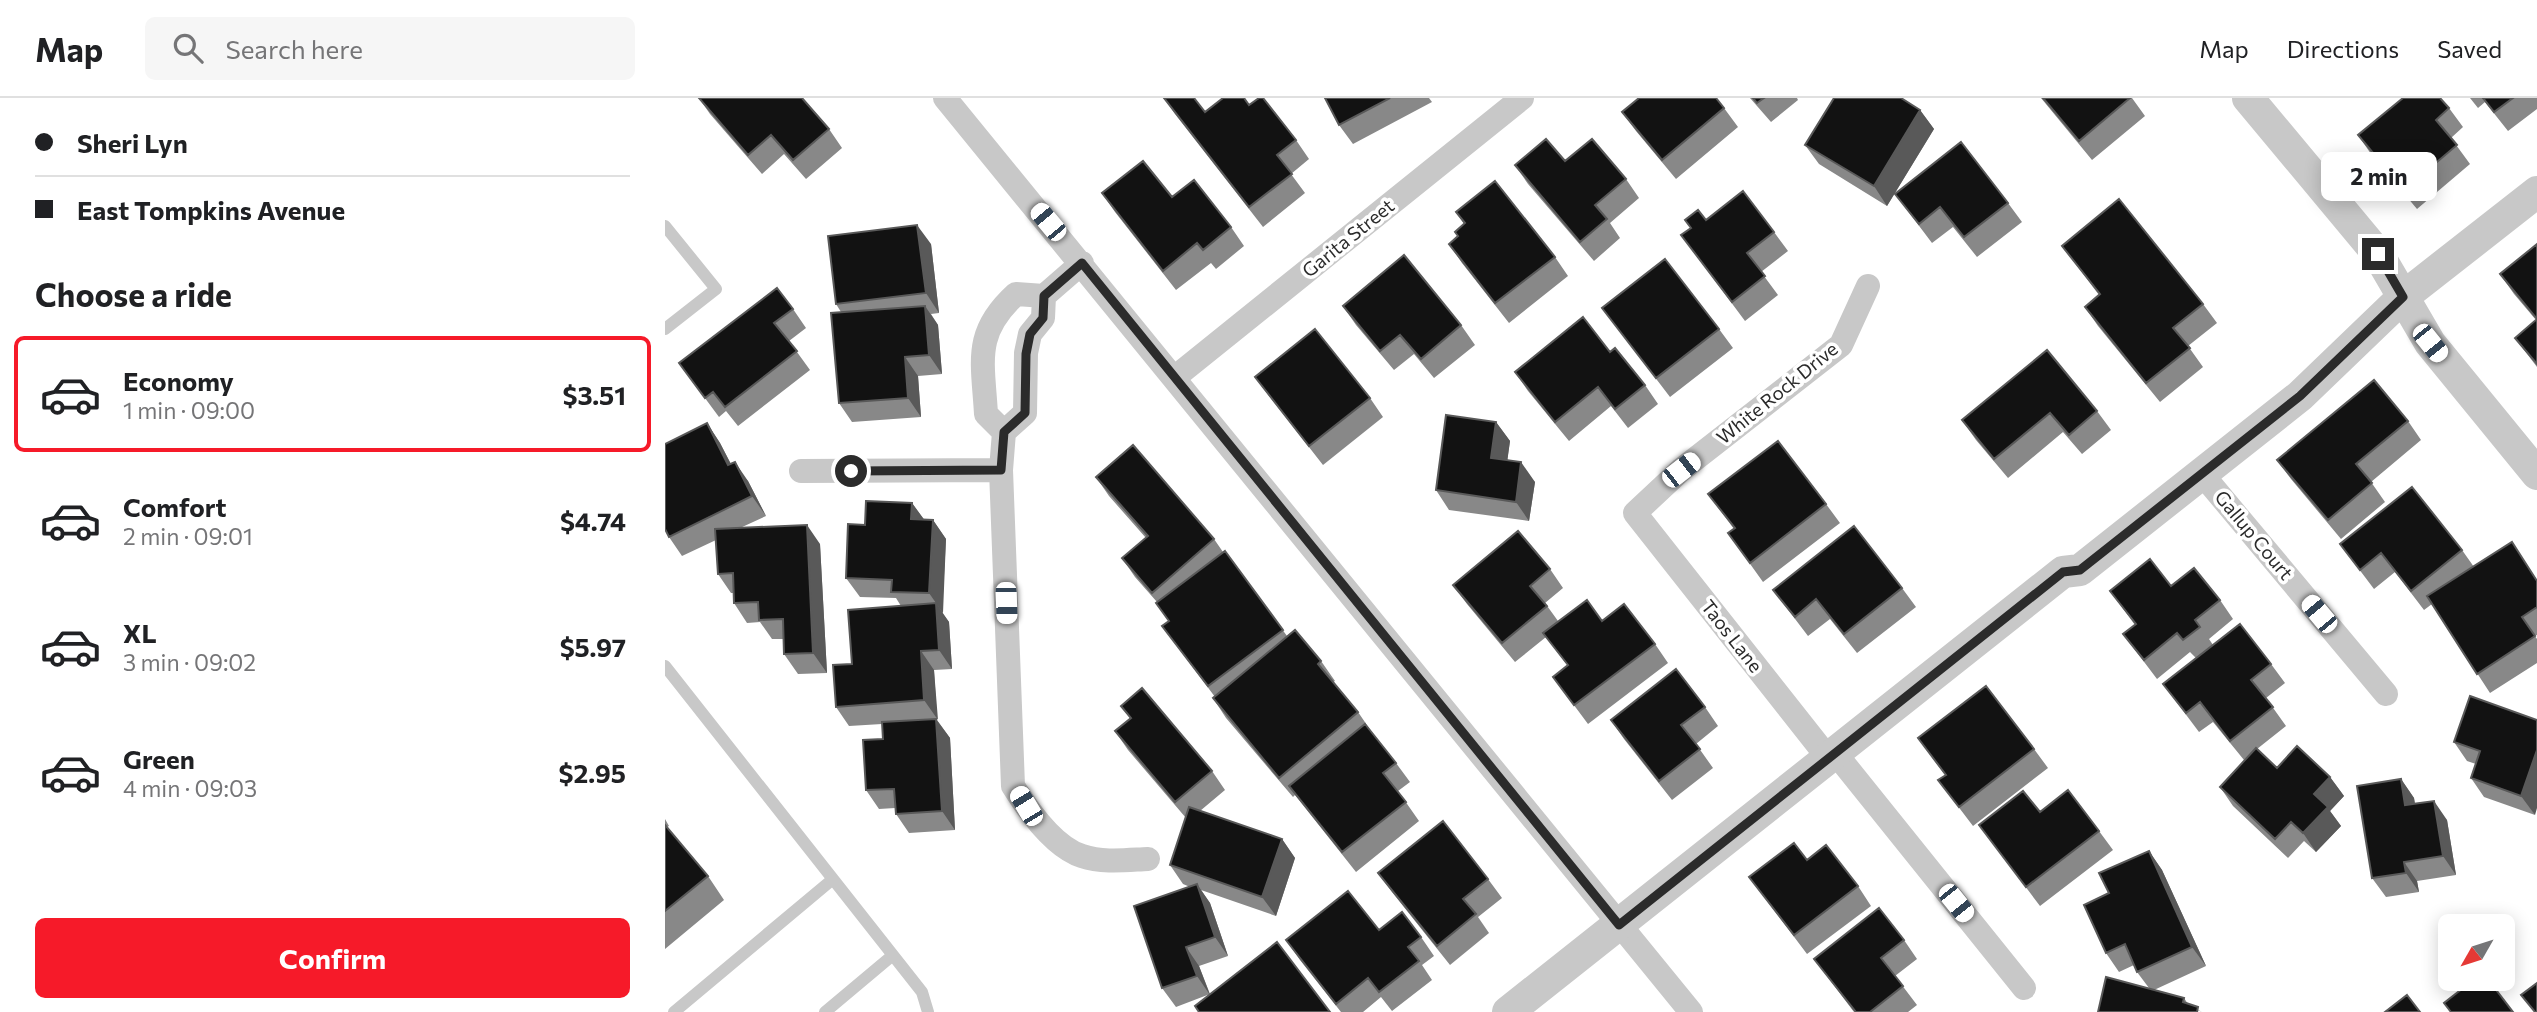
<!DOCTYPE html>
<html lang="en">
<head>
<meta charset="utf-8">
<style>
	body { margin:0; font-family:Commissioner,sans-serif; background:#f6f6f6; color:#202124; height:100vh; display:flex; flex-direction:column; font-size:26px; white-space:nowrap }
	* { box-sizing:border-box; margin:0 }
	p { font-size:23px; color:#757577 }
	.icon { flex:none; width:38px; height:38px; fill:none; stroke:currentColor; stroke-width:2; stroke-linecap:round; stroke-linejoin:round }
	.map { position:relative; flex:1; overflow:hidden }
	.panel { display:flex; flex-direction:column; background:#fff; width:665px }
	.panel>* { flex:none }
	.banner { display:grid; align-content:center; height:154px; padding:0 35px; background:#fff }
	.needle { width:46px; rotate:231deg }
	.fabs { position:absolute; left:1773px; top:816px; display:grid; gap:14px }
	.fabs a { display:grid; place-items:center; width:77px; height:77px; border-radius:10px; background:#fff; box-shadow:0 4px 18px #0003; font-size:35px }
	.end { position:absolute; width:32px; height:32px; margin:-16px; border:9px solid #2b2b2b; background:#fff; box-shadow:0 0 0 4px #fff }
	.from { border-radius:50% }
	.bubble { position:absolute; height:49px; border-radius:10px; background:#fff; box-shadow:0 4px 18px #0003; font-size:23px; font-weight:700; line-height:49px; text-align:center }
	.car { position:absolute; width:21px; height:42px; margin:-21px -10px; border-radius:9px; box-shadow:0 0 5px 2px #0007; background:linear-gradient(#fff 24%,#345 0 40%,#fff 0 76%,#345 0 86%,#fff 0) }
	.banner b { display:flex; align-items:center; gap:24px; height:66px; font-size:26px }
	.banner b+b { border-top:2px solid #e0e0e0 }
	.banner i { width:18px; height:18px; background:#202124 }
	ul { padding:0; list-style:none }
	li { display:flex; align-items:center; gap:21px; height:116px; margin:0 14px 10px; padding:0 21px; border:4px solid transparent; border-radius:10px }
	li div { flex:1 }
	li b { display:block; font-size:26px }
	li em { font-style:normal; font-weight:700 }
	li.active { border-color:#f61a29 }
	li>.icon { width:63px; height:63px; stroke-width:1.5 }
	h2 { padding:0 35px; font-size:32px; line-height:84px }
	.button { display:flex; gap:14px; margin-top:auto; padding:14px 35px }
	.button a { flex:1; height:80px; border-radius:10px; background:#f61a29; color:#fff; font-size:28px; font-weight:700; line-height:80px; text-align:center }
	header { display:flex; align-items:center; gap:42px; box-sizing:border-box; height:98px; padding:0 35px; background:#fff; border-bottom:2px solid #e0e0e0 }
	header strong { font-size:33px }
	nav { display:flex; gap:38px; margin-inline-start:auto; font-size:24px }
	.search { width:490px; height:63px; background:#f6f6f6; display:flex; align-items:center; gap:18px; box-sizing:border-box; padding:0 24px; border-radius:10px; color:#757577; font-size:26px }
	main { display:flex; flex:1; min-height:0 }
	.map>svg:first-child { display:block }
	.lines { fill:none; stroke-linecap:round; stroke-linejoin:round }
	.service { stroke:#c8c8c8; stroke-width:12 }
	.minor { stroke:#c8c8c8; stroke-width:24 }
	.tertiary { stroke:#c8c8c8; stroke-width:32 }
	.wall { fill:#888 }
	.shaded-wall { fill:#595959 }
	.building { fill:#121212; stroke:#595959; stroke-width:2 }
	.route { stroke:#2b2b2b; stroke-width:9 }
	.labels { text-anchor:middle; stroke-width:7; stroke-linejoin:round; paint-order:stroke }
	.street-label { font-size:19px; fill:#2b2b2b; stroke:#fff }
</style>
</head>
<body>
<header>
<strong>Map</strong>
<div class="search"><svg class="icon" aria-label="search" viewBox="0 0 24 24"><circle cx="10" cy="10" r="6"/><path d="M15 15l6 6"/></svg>Search here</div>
<nav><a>Map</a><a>Directions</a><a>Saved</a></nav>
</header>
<main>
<section class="panel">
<div class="banner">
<b><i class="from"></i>Sheri Lyn</b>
<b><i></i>East Tompkins Avenue</b>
</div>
<h2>Choose a ride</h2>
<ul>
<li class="active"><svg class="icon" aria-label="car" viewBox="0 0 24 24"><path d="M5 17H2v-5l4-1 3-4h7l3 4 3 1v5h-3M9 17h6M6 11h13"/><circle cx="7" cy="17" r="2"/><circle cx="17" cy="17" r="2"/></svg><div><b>Economy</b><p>1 min · 09:00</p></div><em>$3.51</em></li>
<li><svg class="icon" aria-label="car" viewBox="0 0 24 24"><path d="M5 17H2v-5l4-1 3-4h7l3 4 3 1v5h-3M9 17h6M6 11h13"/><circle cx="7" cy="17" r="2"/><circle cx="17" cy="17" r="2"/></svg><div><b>Comfort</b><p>2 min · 09:01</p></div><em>$4.74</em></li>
<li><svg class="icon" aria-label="car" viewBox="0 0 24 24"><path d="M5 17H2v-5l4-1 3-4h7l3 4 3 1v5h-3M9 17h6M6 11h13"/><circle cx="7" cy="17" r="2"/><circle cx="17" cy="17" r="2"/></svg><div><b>XL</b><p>3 min · 09:02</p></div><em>$5.97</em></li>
<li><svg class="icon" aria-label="car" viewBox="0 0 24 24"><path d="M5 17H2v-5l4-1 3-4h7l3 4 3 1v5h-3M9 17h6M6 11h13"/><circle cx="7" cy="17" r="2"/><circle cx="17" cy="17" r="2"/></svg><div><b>Green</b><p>4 min · 09:03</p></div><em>$2.95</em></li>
</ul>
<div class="button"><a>Confirm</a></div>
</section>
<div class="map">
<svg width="1872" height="914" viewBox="0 0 1872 914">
	<rect width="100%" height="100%" fill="#fff"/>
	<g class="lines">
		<path class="service" d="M0 128 51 191 0 231
			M0 568 257 894 263 914
			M9 914 168 781
			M160 914 228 857"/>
		<path class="minor" d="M280 0 1026 914
			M379 198 378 220 365 236 361 255 360 315 339 334 336 372 348 688C363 712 389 749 417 758 438 765 461 762 483 761
			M509 280 857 0
			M339 334 321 316C318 263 308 235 351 196L379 198 417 165
			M136 373 336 372
			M1537 376 1721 596
			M1171 656 1359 890
			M1164 661 970 415 1016 372 1176 247 1203 188"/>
		<path class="tertiary" d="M1583 0 1713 156 1765 245 1872 376
			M843 914 1398 474 1415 472 1635 298 1738 199 1872 94"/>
	</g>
	<path class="wall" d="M34 0 164 31 177 50 141 81 119 56 97 76 45 16Z
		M499 0 540 14 584 7 631 42 644 61 626 76 640 95 598 129 510 16Z
		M660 0H764L767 4 688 46 674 27Z
		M1085 0H1132L1133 2 1106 24Z
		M1376 0H1467L1480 18 1427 62Z
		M1805 0H1872V11L1843 33 1820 4 1813 10Z
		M1059 10 1073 29 1011 81 971 33 957 14Z
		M1784 10 1798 29 1786 40 1805 66 1752 111 1706 56 1693 37Z
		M1255 12 1269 31 1222 108 1154 66 1140 47Z
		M900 63 961 81 974 100 945 125 955 140 929 163 863 86 850 67Z
		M437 95 507 99 566 129 579 148 551 171 546 165 511 192 450 114Z
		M1230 96 1343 105 1357 124 1312 159 1288 129 1267 145Z
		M791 114 890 159 903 178 844 225 797 165 784 146 793 139 799 126Z
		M1020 122H1041L1109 134 1123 153 1096 174 1113 197 1080 223 1016 137 1026 130Z
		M266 146 274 215 266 216 273 227 277 276 253 278 256 319 187 324 174 305 176 214 171 206Z
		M1872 146V269L1850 240 1871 222 1849 196 1835 176Z
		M1397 148 1538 206 1552 225 1523 248 1538 269 1495 304 1433 228 1420 209 1434 197Z
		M678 208 796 227 810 247 769 280 749 256 729 272 691 227Z
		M937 210 1054 231 1068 250 1005 299Z
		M128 211 141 230 124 243 145 272 73 328 61 313 54 319 14 265Z
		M1382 252 1432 313 1446 332 1417 356 1398 334 1343 380 1311 342 1297 322Z
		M945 254 980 287 993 306 963 330 946 308 904 343 863 293 850 274Z
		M590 279 705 300 718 319 658 367 604 298Z
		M1743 323 1756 342 1706 384 1720 404 1676 441 1626 381 1612 362Z
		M831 324 845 343 842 363 870 384 864 423 784 412 771 392Z
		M42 325 55 345 66 366 83 383 101 418 75 430 155 446 162 575 133 576 119 556V541H107L95 524 82 525 69 505V495H66L53 476 51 442 17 458 4 439Z
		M431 379 549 441 558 454 560 453 622 538 656 563 670 583 668 584 693 614 706 633 731 665 745 684 733 693 754 723 691 774 630 697 628 699 561 620 548 600 550 599 497 528 504 523 492 504 470 479 457 460 481 440 444 398Z
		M1043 396 1161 406 1175 425 1098 484 1063 435 1069 431Z
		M247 405 259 422H268L281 441 277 515 284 524 287 571 269 572 272 622 285 640 290 732 244 735 231 716 230 710 214 711 201 692 218 641 217 626 184 628 171 609 187 566 236 508 231 500 195 499 181 480 200 427Z
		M1675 446 1797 452 1809 469 1860 464 1872 482V537L1870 538 1872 541V565L1825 595 1767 506 1759 512 1730 474 1709 491Z
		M885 471 898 490 880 505 893 523H937L990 546 1003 565 923 626 888 579 903 568 881 539 850 564 802 506 788 487Z
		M1506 488 1555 502 1568 521 1544 541 1548 547 1606 566 1620 585 1601 600 1621 628 1592 651 1612 670 1665 679 1679 698 1665 713 1676 728 1651 754 1639 743 1623 760 1568 708 1555 689 1583 658 1579 662 1548 624 1534 634 1498 586 1531 560 1525 554 1492 581 1458 536 1470 527 1445 493Z
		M1237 490 1251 509 1192 555 1165 521 1143 538 1108 492Z
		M1805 598 1870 717 1819 699 1806 680 1811 666 1802 663 1789 644Z
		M456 608 547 673 560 692 535 713 617 741 630 760 611 818 536 792 545 805 563 858 534 868 545 896 511 909 497 890 525 789 518 786 505 767 521 720 463 652 450 633 465 620Z
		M1040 609 1053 628 1031 646 1048 670 1007 702 959 641 946 622Z
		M1253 640 1369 651 1383 670 1308 728 1273 682 1280 677Z
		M1736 681 1749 700 1750 706 1782 722 1791 777 1752 783 1754 794 1721 799 1707 780Z
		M1375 714 1434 733 1448 752 1375 808 1314 727Z
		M0 721 4 728 2 729 43 778 59 802 0 851Z
		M1484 753 1497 772 1541 868 1489 892 1519 900 1523 906 1537 914 1484 890 1472 874 1469 867 1454 874 1441 855 1444 795Z
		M1142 762 1193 788 1206 808 1142 856 1084 779Z
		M713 775 823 781 837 800 813 819 824 835 785 867 727 794Z
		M714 832 756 839 769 858 757 867 767 882 727 913 716 899 698 914H676L635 862 621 842Z
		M1239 842 1252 861 1230 878 1252 907 1243 914H1189L1149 861Z"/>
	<path class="shaded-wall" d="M1255 12 1269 31 1222 108 1209 88Z
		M252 127 266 146 274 215 261 195Z
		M260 208 273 227 277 276 264 257Z
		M240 259 253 278 256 319 243 300Z
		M831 324 845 343 840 380 826 360Z
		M42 325 55 345 76 386 63 367Z
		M70 364 83 383 101 418 87 398Z
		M856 364 870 384 864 423 851 404Z
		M247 405 261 424 246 421Z
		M268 422 281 441 278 515 264 495Z
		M142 427 155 446 162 575 148 555Z
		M271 505 284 524 287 571 274 552Z
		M256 553 269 572 273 622 259 602Z
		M271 621 285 640 290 732 277 713Z
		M1872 652V710L1870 717 1856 698Z
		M1665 679 1679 698 1665 713 1676 728 1651 754 1638 735 1649 696Z
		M1736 681 1749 700 1753 726 1740 707Z
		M1769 703 1782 722 1791 777 1778 758Z
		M617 741 630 760 611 818 597 799Z
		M1484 753 1497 772 1541 868 1527 849Z
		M1739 764 1752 783 1754 794 1741 775Z
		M532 786 545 805 563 858 550 839Z
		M521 849 534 868 545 897 532 878Z"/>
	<path class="building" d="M34 0H137L164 31 128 62 106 37 83 57Z
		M499 0H529L540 14 558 0H579L584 7 594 0H598L631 42 612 57 627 76 584 109Z
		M660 0H725L674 27Z
		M974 0H1051L1059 10 997 62 957 14Z
		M1088 0H1099L1092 5Z
		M1169 0H1236L1255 12 1209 88 1140 47Z
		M1378 0H1465L1414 43Z
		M1738 0H1775L1784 10 1771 22 1792 47 1739 92 1693 37Z
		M1818 0H1848L1829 14Z
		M881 41 900 63 927 41 961 81 930 107 942 121 915 144 850 67Z
		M1296 44 1343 105 1299 139 1275 109 1254 126 1230 96Z
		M478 63 507 99 529 82 566 129 538 152 532 145 498 173 437 95Z
		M830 83 890 159 830 205 784 146 793 138 790 134 800 125 791 114Z
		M1078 93 1109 134 1082 155 1100 178 1067 204 1016 137 1026 130 1020 122 1033 112 1041 122Z
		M1454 101 1538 206 1508 230 1525 250 1481 285 1420 209 1435 196 1397 148Z
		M252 127 261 195 171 206 163 138Z
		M1872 146V221L1835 176Z
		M739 157 796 227 756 261 735 237 715 253 678 208Z
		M1000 161 1054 231 991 280 937 210Z
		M112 190 128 211 109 225 132 253 60 309 48 294 40 300 14 265Z
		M260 208 264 257 240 259 243 300 174 305 166 215Z
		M918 219 945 254 950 250 980 287 950 311 933 289 890 324 850 274Z
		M1872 221V266L1850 240Z
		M650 231 705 300 644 348 590 279Z
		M1382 252 1432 313 1404 337 1385 315 1329 361 1297 322Z
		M1709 282 1743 323 1691 366 1707 385 1663 422 1612 362Z
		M781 317 831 324 826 360 856 364 851 404 771 392Z
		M42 325 63 367 70 364 87 398 4 439 0 431V346Z
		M1113 343 1161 406 1085 465 1063 435 1070 430 1043 396Z
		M468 347 549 441 487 495 457 460 483 438 431 379Z
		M1747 389 1797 452 1746 493 1716 455 1695 472 1675 446Z
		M201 403 247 405 246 421 268 422 264 495 226 494 227 482 181 480 183 426 200 427Z
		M142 427 148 555 119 556 118 521 94 522 93 504 69 505 68 475 53 476 50 431Z
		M1189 428 1237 490 1179 536 1151 501 1130 519 1108 492Z
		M853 433 885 471 865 488 882 508 837 545 788 487Z
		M1847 444 1872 483V509L1857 519 1870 538 1812 576 1762 498Z
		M560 453 618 532 543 588 497 528 504 523 491 505Z
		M1485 461 1506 488 1529 470 1555 502 1530 522 1535 529 1518 542 1512 535 1479 562 1458 536 1471 526 1445 493Z
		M922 502 937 523 959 506 990 546 909 607 888 579 903 567 878 535Z
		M271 505 274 552 256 553 259 602 171 609 168 567 187 566 183 512Z
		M1575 526 1606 566 1586 582 1608 609 1565 643 1535 604 1521 615 1498 586Z
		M630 532 656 563 653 566 693 614 614 680 548 600Z
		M1011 571 1040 609 1016 627 1035 651 994 683 946 622Z
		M1321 588 1369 651 1294 709 1273 682 1281 677 1253 640Z
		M477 590 547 673 510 704 450 633 466 620 456 608Z
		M1805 598 1872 622V652L1856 698 1806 680 1815 653 1789 644Z
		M271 621 277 713 231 716 229 691 201 692 198 642 218 641 217 624Z
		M700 626 731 665 718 675 741 704 677 754 624 688Z
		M1632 648 1665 679 1649 696 1663 709 1638 735 1626 724 1610 741 1555 689 1591 650 1612 670Z
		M1736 681 1740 707 1769 703 1778 758 1739 764 1741 775 1707 780 1692 688Z
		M1403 692 1434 733 1361 789 1314 727 1358 693 1375 714Z
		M524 709 617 741 597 799 505 767Z
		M778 723 823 781 798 801 811 816 772 848 713 775Z
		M0 727 43 778 0 813Z
		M1129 745 1142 762 1161 747 1193 788 1129 837 1084 779Z
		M1484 753 1527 849 1472 874 1460 846 1441 855 1419 807 1444 795 1434 775Z
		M532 786 550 839 521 849 532 878 497 890 469 808Z
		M683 793 714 832 737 814 756 839 743 849 754 863 714 894 703 880 671 906 621 842Z
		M1214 810 1239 842 1216 860 1238 888 1205 914H1191L1149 861Z
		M612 844 665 914H534L530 908Z
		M1441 879 1519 900 1518 904 1533 909 1532 914H1433Z
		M1811 880H1822L1848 914H1786L1779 905Z
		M1872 885V914H1870L1856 897Z
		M1742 897 1755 914H1720Z"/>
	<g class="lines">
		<path class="route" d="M186 373 336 372 339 334 360 315 361 256 365 236 378 220 379 198 417 165 954 827 1398 474 1415 472 1635 298 1738 199 1713 156"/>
	</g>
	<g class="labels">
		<g class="street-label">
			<text transform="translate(683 140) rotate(-39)" y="7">Garita Street</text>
			<text transform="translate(1112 295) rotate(-39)" y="7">White Rock Drive</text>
			<text transform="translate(1589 437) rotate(50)" y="7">Gallup Court</text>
			<text transform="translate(1067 538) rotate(52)" y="7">Taos Lane</text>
		</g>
	</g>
</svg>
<div class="fabs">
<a><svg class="needle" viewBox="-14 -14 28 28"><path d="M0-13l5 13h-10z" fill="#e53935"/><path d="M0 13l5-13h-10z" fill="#757577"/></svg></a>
</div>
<i class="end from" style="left:186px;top:373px"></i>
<i class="end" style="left:1713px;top:156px"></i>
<div class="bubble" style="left:1656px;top:54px;width:116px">2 min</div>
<i class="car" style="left:383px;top:124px;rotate:320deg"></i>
<i class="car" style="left:1765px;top:245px;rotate:141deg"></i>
<i class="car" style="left:1016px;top:372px;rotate:52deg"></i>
<i class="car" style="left:341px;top:505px;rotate:178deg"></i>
<i class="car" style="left:1654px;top:516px;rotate:320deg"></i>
<i class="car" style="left:361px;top:708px;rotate:329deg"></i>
<i class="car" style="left:1291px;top:805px;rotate:141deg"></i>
</div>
</main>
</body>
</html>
